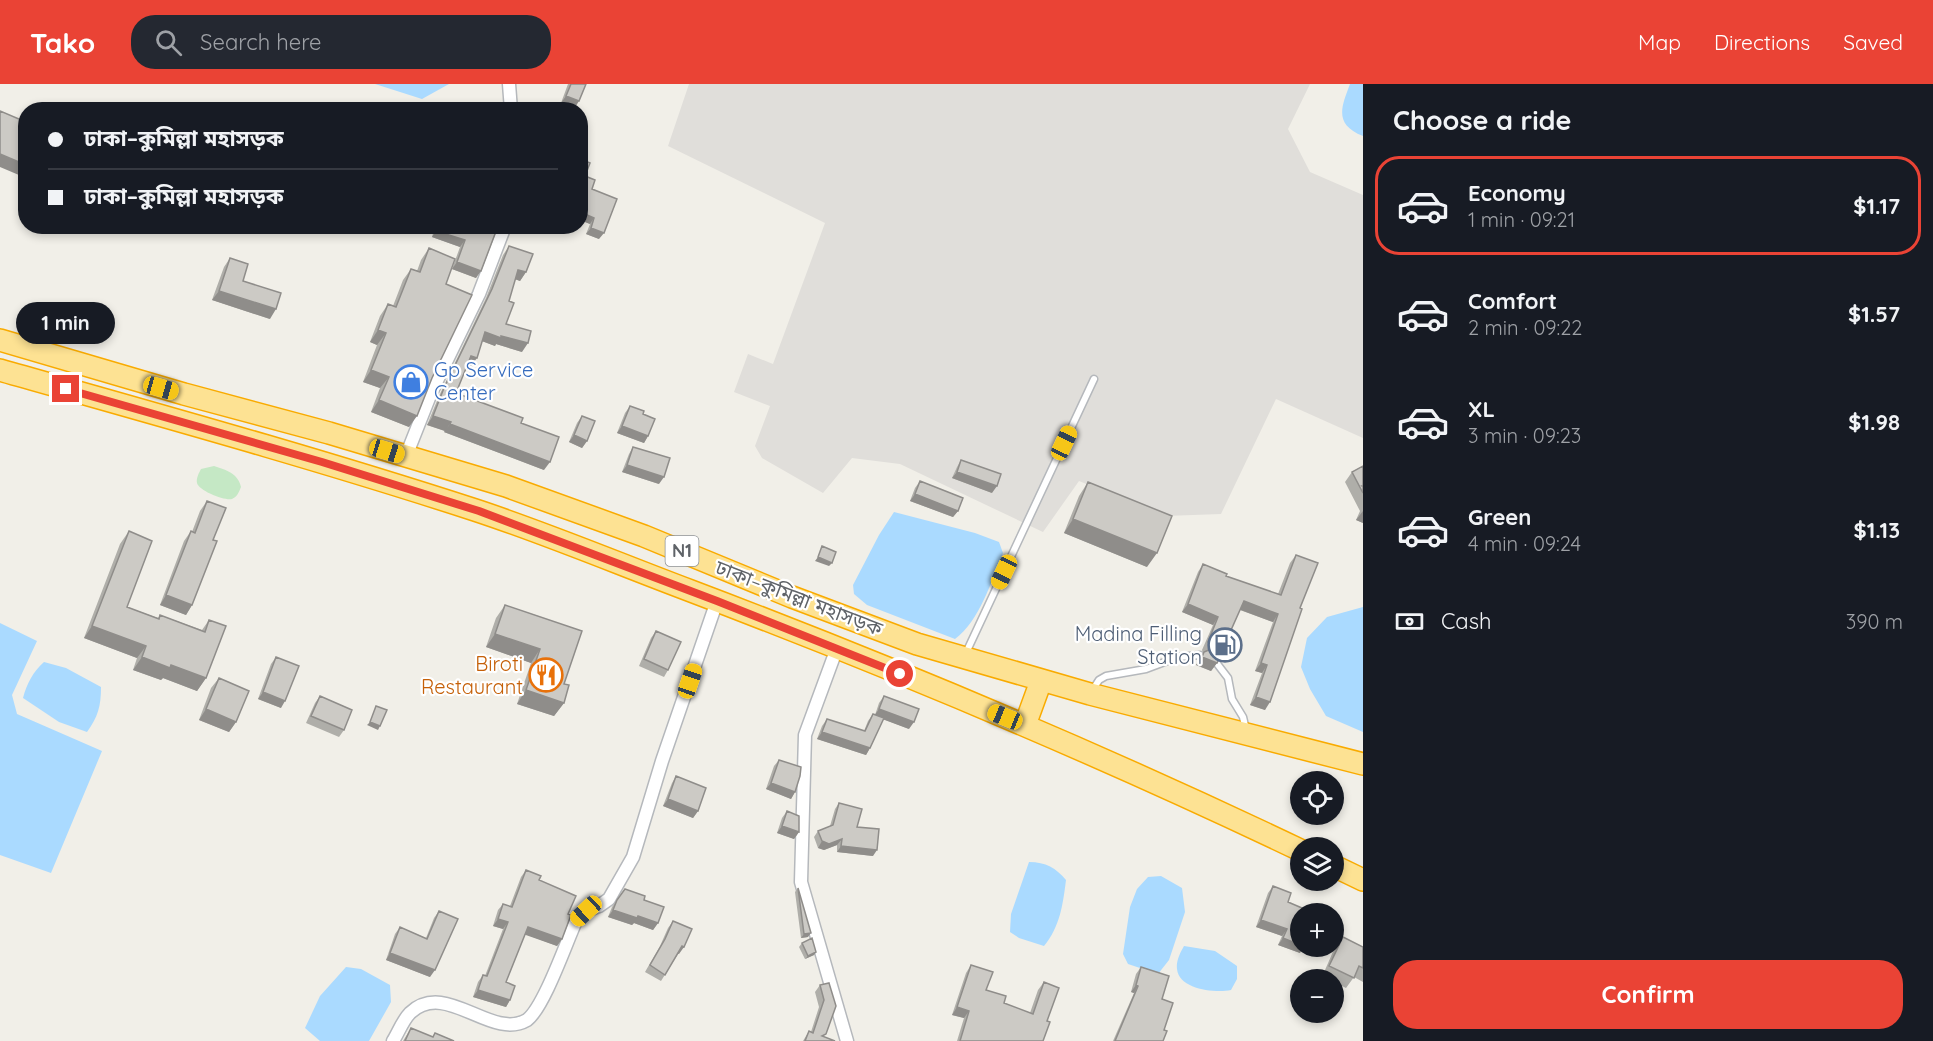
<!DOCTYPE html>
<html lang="en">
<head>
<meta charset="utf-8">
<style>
	body { margin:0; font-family:Quicksand,"Noto Sans Bengali",sans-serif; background:#242831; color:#f1f3f6; height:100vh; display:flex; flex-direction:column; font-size:22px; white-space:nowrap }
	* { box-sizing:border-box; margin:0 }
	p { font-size:20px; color:#9ea1a6 }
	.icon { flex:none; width:33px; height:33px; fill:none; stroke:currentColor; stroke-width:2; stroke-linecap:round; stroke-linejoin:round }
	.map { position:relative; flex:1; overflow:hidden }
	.panel { display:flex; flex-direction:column; background:#171b24; width:570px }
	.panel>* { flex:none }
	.guide { position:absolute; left:18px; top:18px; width:570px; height:132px; border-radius:24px; box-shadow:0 3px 9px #0003; display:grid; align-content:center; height:132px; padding:0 30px; background:#171b24 }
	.controls { position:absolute; left:1290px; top:687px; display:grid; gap:12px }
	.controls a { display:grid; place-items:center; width:54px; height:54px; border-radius:50%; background:#171b24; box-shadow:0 3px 9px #0003; font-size:30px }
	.end { position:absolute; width:27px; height:27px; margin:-14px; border:8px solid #ea4335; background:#fff; box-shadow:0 0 0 3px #fff }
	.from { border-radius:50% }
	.bubble { position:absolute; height:42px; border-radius:21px; background:#171b24; box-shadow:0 3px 9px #0003; font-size:20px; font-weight:700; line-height:42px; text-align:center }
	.car { position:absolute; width:18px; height:36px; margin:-18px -9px; border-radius:8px; box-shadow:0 0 4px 2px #0007; background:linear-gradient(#f5c518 24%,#345 0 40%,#f5c518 0 76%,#345 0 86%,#f5c518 0) }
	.guide b { display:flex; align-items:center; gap:21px; height:57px; font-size:22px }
	.guide b+b { border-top:2px solid #363941 }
	.guide i { width:15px; height:15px; background:#f1f3f6 }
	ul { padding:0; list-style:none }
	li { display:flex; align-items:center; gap:18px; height:99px; margin:0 12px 9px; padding:0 18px; border:3px solid transparent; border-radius:24px }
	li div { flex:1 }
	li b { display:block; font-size:22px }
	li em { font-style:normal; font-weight:700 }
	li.active { border-color:#ea4335 }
	li>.icon { width:54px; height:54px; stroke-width:1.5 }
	h2 { padding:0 30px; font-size:27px; line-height:72px }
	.pay { display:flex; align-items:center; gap:15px; height:66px; padding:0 30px; font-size:22px }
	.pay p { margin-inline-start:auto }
	.action { display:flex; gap:12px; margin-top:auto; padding:12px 30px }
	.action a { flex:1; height:69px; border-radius:24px; background:#ea4335; color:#fff; font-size:24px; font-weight:700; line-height:69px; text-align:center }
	header { display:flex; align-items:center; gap:36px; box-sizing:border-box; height:84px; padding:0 30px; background:#ea4335; color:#fff }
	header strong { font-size:28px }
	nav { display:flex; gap:33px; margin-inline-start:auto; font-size:21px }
	.search { width:420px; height:54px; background:#242831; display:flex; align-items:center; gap:15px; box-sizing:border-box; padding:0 21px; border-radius:24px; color:#9ea1a6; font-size:22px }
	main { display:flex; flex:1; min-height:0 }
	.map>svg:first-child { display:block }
	.industrial { fill:#e0deda }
	.green { fill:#c5e8c5 }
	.water { fill:#aadaff }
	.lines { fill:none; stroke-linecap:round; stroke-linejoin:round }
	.lane-casing { stroke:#b5b8bc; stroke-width:9 }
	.street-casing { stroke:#b5b8bc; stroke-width:15 }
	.highway-casing { stroke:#f9ab00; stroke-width:24 }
	.lane { stroke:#fff; stroke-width:6 }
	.street { stroke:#fff; stroke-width:12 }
	.highway { stroke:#fde293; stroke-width:21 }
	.wall { fill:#afaea9 }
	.shaded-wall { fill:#8f8d8a }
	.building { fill:#cccac5; stroke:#8f8d8a; stroke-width:1.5 }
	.route { stroke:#ea4335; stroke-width:8 }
	.labels { text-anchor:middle; stroke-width:4.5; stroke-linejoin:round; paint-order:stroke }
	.shield { fill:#fff; stroke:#8f9295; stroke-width:1.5 }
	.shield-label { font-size:18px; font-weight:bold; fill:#5f6368 }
	.shop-label { font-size:20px; fill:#366cbe; stroke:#fff; text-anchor:start }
	.street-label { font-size:20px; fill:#5f6368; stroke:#fff }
	.service-label { font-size:20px; fill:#4e5e75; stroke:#fff; text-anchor:end }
	.food-label { font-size:20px; fill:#c56008; stroke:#fff; text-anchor:end }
</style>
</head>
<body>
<header>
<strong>Tako</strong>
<div class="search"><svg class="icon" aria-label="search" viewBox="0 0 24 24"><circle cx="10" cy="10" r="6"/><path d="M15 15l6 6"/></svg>Search here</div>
<nav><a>Map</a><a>Directions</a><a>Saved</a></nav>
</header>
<main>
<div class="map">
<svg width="1363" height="957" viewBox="0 0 1363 957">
	<rect width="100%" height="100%" fill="#f1efe8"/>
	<path class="industrial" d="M689 0H1310L1288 45 1310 88 1363 111V354L1276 315 1221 430 1165 432 1079 397 1043 448 900 380 852 374 823 409 762 374 755 362 770 322 734 308 748 270 773 280 825 139 668 62Z"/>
	<path class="green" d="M214 382C226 386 238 389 241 403 239 408 237 413 232 415 225 417 199 407 197 399 196 394 199 389 201 385Z"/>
	<path class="water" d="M375 0H449L422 15Z
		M1350 0H1363V52C1334 40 1341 24 1350 0Z
		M894 428 975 449 999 458 1003 469C992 496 979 538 955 555L867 521 854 510 853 501 879 451Z
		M1363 523V648L1326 632 1310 605 1301 583 1307 554 1327 533Z
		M0 539 37 557 12 611 17 630 102 667 51 789 0 771Z
		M44 578 66 584 101 603C101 622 98 633 87 648L59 638 23 614C27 599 33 588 44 578Z
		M1029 778C1046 778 1056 784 1066 796 1063 820 1060 843 1044 862L1019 854 1010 848 1011 830Z
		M1161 792 1182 804 1185 828 1169 876 1158 890 1128 880 1123 870 1130 823 1137 805 1148 793Z
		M1184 862 1215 867 1237 882V895L1231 906C1216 909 1179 906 1177 885 1176 877 1180 869 1184 862Z
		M346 883 361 885 390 901 391 918 369 957H320L305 944 320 912Z"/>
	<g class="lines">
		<g class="lane-casing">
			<path id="lane" d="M965 571 1094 295
				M1215 577 1228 594 1232 615 1243 633 1246 646
				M1092 607 1099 596 1106 592 1146 585 1178 573 1200 571"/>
		</g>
		<g class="street-casing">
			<path id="street" d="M509 0 511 26
				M406 372 431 309 479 210 505 142
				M837 564 805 651 801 798 847 957
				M393 957C398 949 403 936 410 929 446 895 491 957 527 936 544 923 566 859 576 837L586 827 599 822 609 815 633 773 662 677 717 517"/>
		</g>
		<g class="highway-casing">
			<path id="highway" d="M0 256 184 310 329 349 506 402 644 452 792 513 917 560 1090 610 1363 680
				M0 286C159 331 318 375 475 426 548 450 619 480 691 507 897 585 1101 671 1300 766
				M1025 641 1041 597
				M1334 782 1363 796"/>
		</g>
		<use href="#lane" class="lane"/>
		<use href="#street" class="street"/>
		<use href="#highway" class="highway"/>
	</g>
	<path class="wall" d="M568 0H586L574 25 561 19Z
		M580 75 585 92 592 105 599 155 586 150 590 140 580 136Z
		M435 142H498L476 194 452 185 460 163 432 153Z
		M509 162 526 188 520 197 515 195 509 217 506 240 522 268 496 260 495 262 482 257 471 282 467 281 456 309 521 339 544 386 444 348 445 347 427 341 439 312 486 214 503 171Z
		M429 164 446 200 432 294 409 343 371 328 380 304 363 298 377 261 370 258 380 232 388 220 393 222 403 196 411 185 417 187 421 176Z
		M230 174 243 197 270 235 212 216 224 183Z
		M630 322 643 330 648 352 644 359 617 349 625 329Z
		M582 332 587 357 582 364 569 358 577 339Z
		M633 363 659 400 622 388 629 370Z
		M961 376 992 409 952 394 957 383Z
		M1363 382V439L1356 436 1360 427 1345 398 1352 388Z
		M920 397 958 427 953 433 910 417 915 404Z
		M1088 398 1147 483 1064 449 1079 412Z
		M207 417 213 456 192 521 186 531 160 521 184 457 191 447 192 448 200 427Z
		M129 447 127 523 158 534 160 531 202 546 209 536 206 594 197 607 163 594 161 596 133 586 137 574 84 554 120 460Z
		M1296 471 1300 524 1265 626 1250 621 1262 589 1255 587 1273 538 1240 526 1217 572V579L1211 587 1196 581 1203 569 1202 566 1213 541 1182 528 1198 488 1203 480 1226 492 1278 510 1290 479Z
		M505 521 582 547 564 600V619L554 632 517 620 531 579 486 563 496 534Z
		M656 547 668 586 664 593 639 582 651 554Z
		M276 573 281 624 258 615 271 580Z
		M219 594 236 638 229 648 199 636 211 604Z
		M320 612 344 646 339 653 306 639 315 619Z
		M884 612 909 645 883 635 870 664 866 671 817 655 822 642 827 635 864 647 868 637 873 630 875 631 879 619Z
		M779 676 795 708 791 715 766 705 774 682Z
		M676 692 698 727 693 734 663 722 672 699Z
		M839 719 857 743 873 772 837 768V761L824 766 818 764 814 753 818 747 830 742 835 725Z
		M787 727 799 748 794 755 777 749 782 734Z
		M526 786 539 796 568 830 562 855 557 862 525 850 506 898 510 916 506 923 473 913 478 898 483 891 485 892 503 845 493 842 498 826 503 820 510 822 521 793Z
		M1273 802 1288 818 1300 869 1278 861 1282 852 1256 843 1268 809Z
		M798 804 808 853 801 854 795 808Z
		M625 805 644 816 658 839 653 846 634 839 632 841 608 833 612 823Z
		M439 827 430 893 386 876 395 850 400 843 426 854 434 834Z
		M673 837 679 870H678L661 897 645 888 660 862 668 844Z
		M1343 853 1363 863V898L1354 893 1346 904 1334 898V896H1328L1322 893 1335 863Z
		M802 859 816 868 814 871 805 875 799 863Z
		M971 881 986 906 1004 919 1030 929 1038 906 1044 898 1047 937 1043 957H957L964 934 952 931 966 889Z
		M1141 883 1162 915 1164 946 1163 957H1113L1134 909 1131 908 1136 890Z
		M829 899 824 953 835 957H803L809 947 811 948 819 923 815 908 820 901Z
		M411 944 432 953 435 949 454 957H403Z"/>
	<path class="shaded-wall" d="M566 12 579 17 574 25 561 19Z
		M0 70 26 81V94L0 83Z
		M580 128 594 134 590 140 580 136Z
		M591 144 604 149 599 155 586 150Z
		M436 147 465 156 460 163 432 153Z
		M457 178 481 187 476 194 452 185Z
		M518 186 526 188 520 197 512 194Z
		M219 207 276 225 270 235 212 216Z
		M378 246 386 249 377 261 370 258Z
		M485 248 501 252 528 259 522 268 496 260 495 262 479 256Z
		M471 272 477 274 471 282 465 280Z
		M371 286 389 293 380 304 363 298Z
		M379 316 417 332 409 343 371 328Z
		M433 332 451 338 445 347 427 341Z
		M450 340 550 378 544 386 444 348Z
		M622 342 648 352 644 359 617 349Z
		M574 351 587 357 582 364 569 358Z
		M627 381 664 393 659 400 622 388Z
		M957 388 997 402 992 409 952 394Z
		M915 410 958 427 953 433 910 417Z
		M1363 427V439L1356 436Z
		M1073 435 1157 469 1147 483 1064 449Z
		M818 473 832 479 829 482 815 477Z
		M166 511 192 521 186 531 160 521Z
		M1244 517 1278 530 1273 538 1238 525Z
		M1188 520 1218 533 1213 541 1182 528Z
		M92 542 146 562 137 574 84 554Z
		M495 550 540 565 531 579 486 563Z
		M1223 564 1217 572 1210 574 1216 566Z
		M142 573 171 581 206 594 197 607 163 594 161 596 133 586Z
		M1202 573 1217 579 1211 587 1196 581Z
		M1261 579 1267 581 1262 589 1255 587Z
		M526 606 564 619 554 632 517 620Z
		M263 608 285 617 281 624 258 615Z
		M1256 613 1270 618 1265 626 1250 621Z
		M206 625 236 638 229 648 199 636Z
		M879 625 914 638 909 645 874 632Z
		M370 638 380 642 378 646 367 641Z
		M822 648 870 664 866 671 817 655Z
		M771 699 795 708 791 715 766 705Z
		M668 715 698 727 693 734 663 722Z
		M782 742 799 748 794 755 777 749Z
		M842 755 837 761 824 766 818 764 822 757Z
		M841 762 877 766 873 772 837 768Z
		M613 826 638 832 658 839 653 846 634 839 632 841 608 833Z
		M498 835 508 838 503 845 493 842Z
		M1261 836 1287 845 1282 852 1256 843Z
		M528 843 562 855 557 862 523 850Z
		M811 849 808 853 801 854 804 850Z
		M1283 854 1300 861V862H1304L1300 869 1278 861Z
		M682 862 684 863 679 870 677 869Z
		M816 868 814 871 805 875 808 872Z
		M390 869 435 886 430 893 386 876Z
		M1136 901 1138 902 1134 909 1131 908Z
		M478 906 510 916 506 923 473 913Z
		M957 923 969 927 964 934 952 931Z"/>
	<path class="building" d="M571 0H586L579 17 566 12Z
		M0 27 26 38V81L0 70Z
		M580 75 590 79 585 92 595 96 592 105 617 115 604 149 591 144 594 134 580 128Z
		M438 142H498L481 187 457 178 465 156 436 147Z
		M509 162 533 170 526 188 518 186 509 217 514 219 506 240 531 247 528 259 501 252V254L485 248 477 274 471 272 456 309 523 334 521 339 559 353 550 378 450 340 451 338 433 332 444 304 492 205Z
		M429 164 455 175 446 200 472 211 432 294 417 332 379 316 389 293 371 286 386 249 378 246 388 220 396 223 411 185 420 188Z
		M230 174 248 180 243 197 281 209 276 225 219 207Z
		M630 322 644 327 643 330 655 335 648 352 622 342Z
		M582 332 595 337 587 357 574 351Z
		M633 363 670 374 664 393 627 381Z
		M961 376 1001 390 997 402 957 388Z
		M1363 382V402H1362L1363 403V409L1352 388Z
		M920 397 963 414 958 427 915 410Z
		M1088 398 1172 432 1157 469 1073 435Z
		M207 417 226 424 213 456 217 457 192 521 166 511 191 447 195 449Z
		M129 447 152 457 127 523 159 535 160 531 205 548 209 536 226 542 206 594 171 581 170 584 142 573 146 562 92 542Z
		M822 462 836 468 832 479 818 473Z
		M1296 471 1318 479 1300 524 1302 525 1270 618 1256 613 1267 581 1261 579 1278 530 1244 517 1223 564 1216 566V570L1219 575 1217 579 1202 573 1204 568 1211 565 1208 558 1218 533 1188 520 1203 480 1227 490 1226 492 1281 511Z
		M505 521 582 547 564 600 569 601 564 619 526 606 540 565 495 550Z
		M656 547 681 558 668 586 644 575Z
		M276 573 299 582 285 617 263 608Z
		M219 594 249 607 236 638 206 625Z
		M320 612 352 626 344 646 311 632Z
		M884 612 919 625 914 638 879 625Z
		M376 622 387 626 380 642 370 638Z
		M873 630 884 634 870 664 822 648 827 635 865 647Z
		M779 676 801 683 800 692 795 708 771 699Z
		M676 692 706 704 698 727 668 715Z
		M839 719 862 725 857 743 879 745 877 766 841 762 842 755 829 760 822 757 818 747 833 741Z
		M787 727 799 732V748L782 742Z
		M526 786 541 792 539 796 576 812 568 830 571 831 562 855 528 843 506 898 515 902 510 916 478 906 483 891 487 892 508 838 498 835 503 820 512 823Z
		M1273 802 1291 809 1288 818 1316 830H1300V861L1283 854 1287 845 1261 836Z
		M798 804 811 849 804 850Z
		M625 805 645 812 644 816 664 823 658 839 638 832 637 834 613 826 617 816Z
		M439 827 458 835 435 886 390 869 400 843 427 855Z
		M673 837 692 845 684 863 682 862 665 891 650 881 665 855Z
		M1343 853 1363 863V884L1359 882 1354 894 1329 882Z
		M812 854 816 868 808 872 802 859Z
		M971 881 993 888 986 906 1006 912 1004 919 1033 930 1044 898 1059 904 1047 937 1050 938 1043 957H960L969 927 957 923Z
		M1141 883 1169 892 1162 915 1173 919 1164 946 1167 947 1163 957H1115L1138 902 1136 901Z
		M829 899 836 922 826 950 822 952 835 957H805L809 947 813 949 824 916 820 901Z
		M411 944 433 953 435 949 454 957H405Z"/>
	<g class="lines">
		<path class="route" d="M66 305 322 378 479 427 717 517 900 590"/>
	</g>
	<defs>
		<g id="shop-ring" transform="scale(1.725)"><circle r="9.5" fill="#fff" stroke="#3f7fe0" stroke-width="1.5"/><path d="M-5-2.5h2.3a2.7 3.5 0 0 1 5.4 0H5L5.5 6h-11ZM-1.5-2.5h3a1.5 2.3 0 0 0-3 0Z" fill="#3f7fe0"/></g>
		<g id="fuel-ring" transform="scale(1.725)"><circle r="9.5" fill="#fff" stroke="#5c6f8a" stroke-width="1.5"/><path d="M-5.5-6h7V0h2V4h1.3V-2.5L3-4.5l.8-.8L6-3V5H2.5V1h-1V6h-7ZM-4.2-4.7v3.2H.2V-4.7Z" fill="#5c6f8a"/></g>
		<g id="restaurant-ring" transform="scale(1.725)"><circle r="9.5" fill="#fff" stroke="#e8710a" stroke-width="1.5"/><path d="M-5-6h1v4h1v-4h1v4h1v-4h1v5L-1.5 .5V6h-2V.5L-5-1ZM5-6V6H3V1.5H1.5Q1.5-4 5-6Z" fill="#e8710a"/></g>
	</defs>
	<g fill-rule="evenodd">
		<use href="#shop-ring" x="411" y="298"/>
		<use href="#fuel-ring" x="1225" y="561"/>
		<use href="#restaurant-ring" x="546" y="591"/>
	</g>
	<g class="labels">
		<rect class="shield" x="665.5" y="452" width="33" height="30" rx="4.5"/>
		<g class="shield-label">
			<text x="682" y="473">N1</text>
		</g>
		<g class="shop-label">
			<text x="434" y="293">Gp Service<tspan x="434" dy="23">Center</tspan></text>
		</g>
		<g class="street-label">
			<text transform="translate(799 514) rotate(21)" y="7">ঢাকা–কুমিল্লা মহাসড়ক</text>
		</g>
		<g class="service-label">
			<text x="1202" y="557">Madina Filling<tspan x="1202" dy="23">Station</tspan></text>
		</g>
		<g class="food-label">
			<text x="523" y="587">Biroti<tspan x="523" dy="23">Restaurant</tspan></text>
		</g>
	</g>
</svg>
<div class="controls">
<a><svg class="icon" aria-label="locate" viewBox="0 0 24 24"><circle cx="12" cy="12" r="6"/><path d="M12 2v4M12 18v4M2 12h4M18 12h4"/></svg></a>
<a><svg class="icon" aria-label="layers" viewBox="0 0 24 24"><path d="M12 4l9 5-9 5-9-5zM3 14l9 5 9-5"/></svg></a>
<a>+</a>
<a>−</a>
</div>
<i class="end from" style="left:900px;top:590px"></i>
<i class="end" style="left:66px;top:305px"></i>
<div class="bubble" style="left:16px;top:218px;width:99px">1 min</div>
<i class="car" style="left:161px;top:304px;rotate:106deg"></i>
<i class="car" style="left:1064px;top:359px;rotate:25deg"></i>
<i class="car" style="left:387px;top:367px;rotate:107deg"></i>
<i class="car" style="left:1004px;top:488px;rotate:205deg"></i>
<i class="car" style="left:690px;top:597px;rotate:19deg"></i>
<i class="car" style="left:1005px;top:633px;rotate:292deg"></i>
<i class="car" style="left:586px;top:827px;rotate:227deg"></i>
<div class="guide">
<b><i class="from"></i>ঢাকা–কুমিল্লা মহাসড়ক</b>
<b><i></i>ঢাকা–কুমিল্লা মহাসড়ক</b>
</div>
</div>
<section class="panel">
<h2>Choose a ride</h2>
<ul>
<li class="active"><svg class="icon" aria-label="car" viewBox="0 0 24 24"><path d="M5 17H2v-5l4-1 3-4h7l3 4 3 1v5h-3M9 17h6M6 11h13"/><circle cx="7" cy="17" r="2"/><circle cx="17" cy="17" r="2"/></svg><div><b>Economy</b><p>1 min · 09:21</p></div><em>$1.17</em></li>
<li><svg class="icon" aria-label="car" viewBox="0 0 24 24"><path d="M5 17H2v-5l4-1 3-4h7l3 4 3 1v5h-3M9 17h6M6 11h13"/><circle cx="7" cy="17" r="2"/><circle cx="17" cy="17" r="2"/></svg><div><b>Comfort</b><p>2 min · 09:22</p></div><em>$1.57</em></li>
<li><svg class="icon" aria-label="car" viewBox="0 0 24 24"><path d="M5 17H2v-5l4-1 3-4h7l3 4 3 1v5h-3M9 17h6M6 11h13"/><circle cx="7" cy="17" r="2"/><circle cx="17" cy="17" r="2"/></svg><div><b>XL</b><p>3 min · 09:23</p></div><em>$1.98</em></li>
<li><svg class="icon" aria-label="car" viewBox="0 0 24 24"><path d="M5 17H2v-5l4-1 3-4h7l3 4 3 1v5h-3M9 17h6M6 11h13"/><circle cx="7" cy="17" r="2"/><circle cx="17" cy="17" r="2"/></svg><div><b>Green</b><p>4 min · 09:24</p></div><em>$1.13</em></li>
</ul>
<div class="pay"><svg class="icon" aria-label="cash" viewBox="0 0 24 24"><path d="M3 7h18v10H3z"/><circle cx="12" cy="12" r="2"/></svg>Cash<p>390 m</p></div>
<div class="action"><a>Confirm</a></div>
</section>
</main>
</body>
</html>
